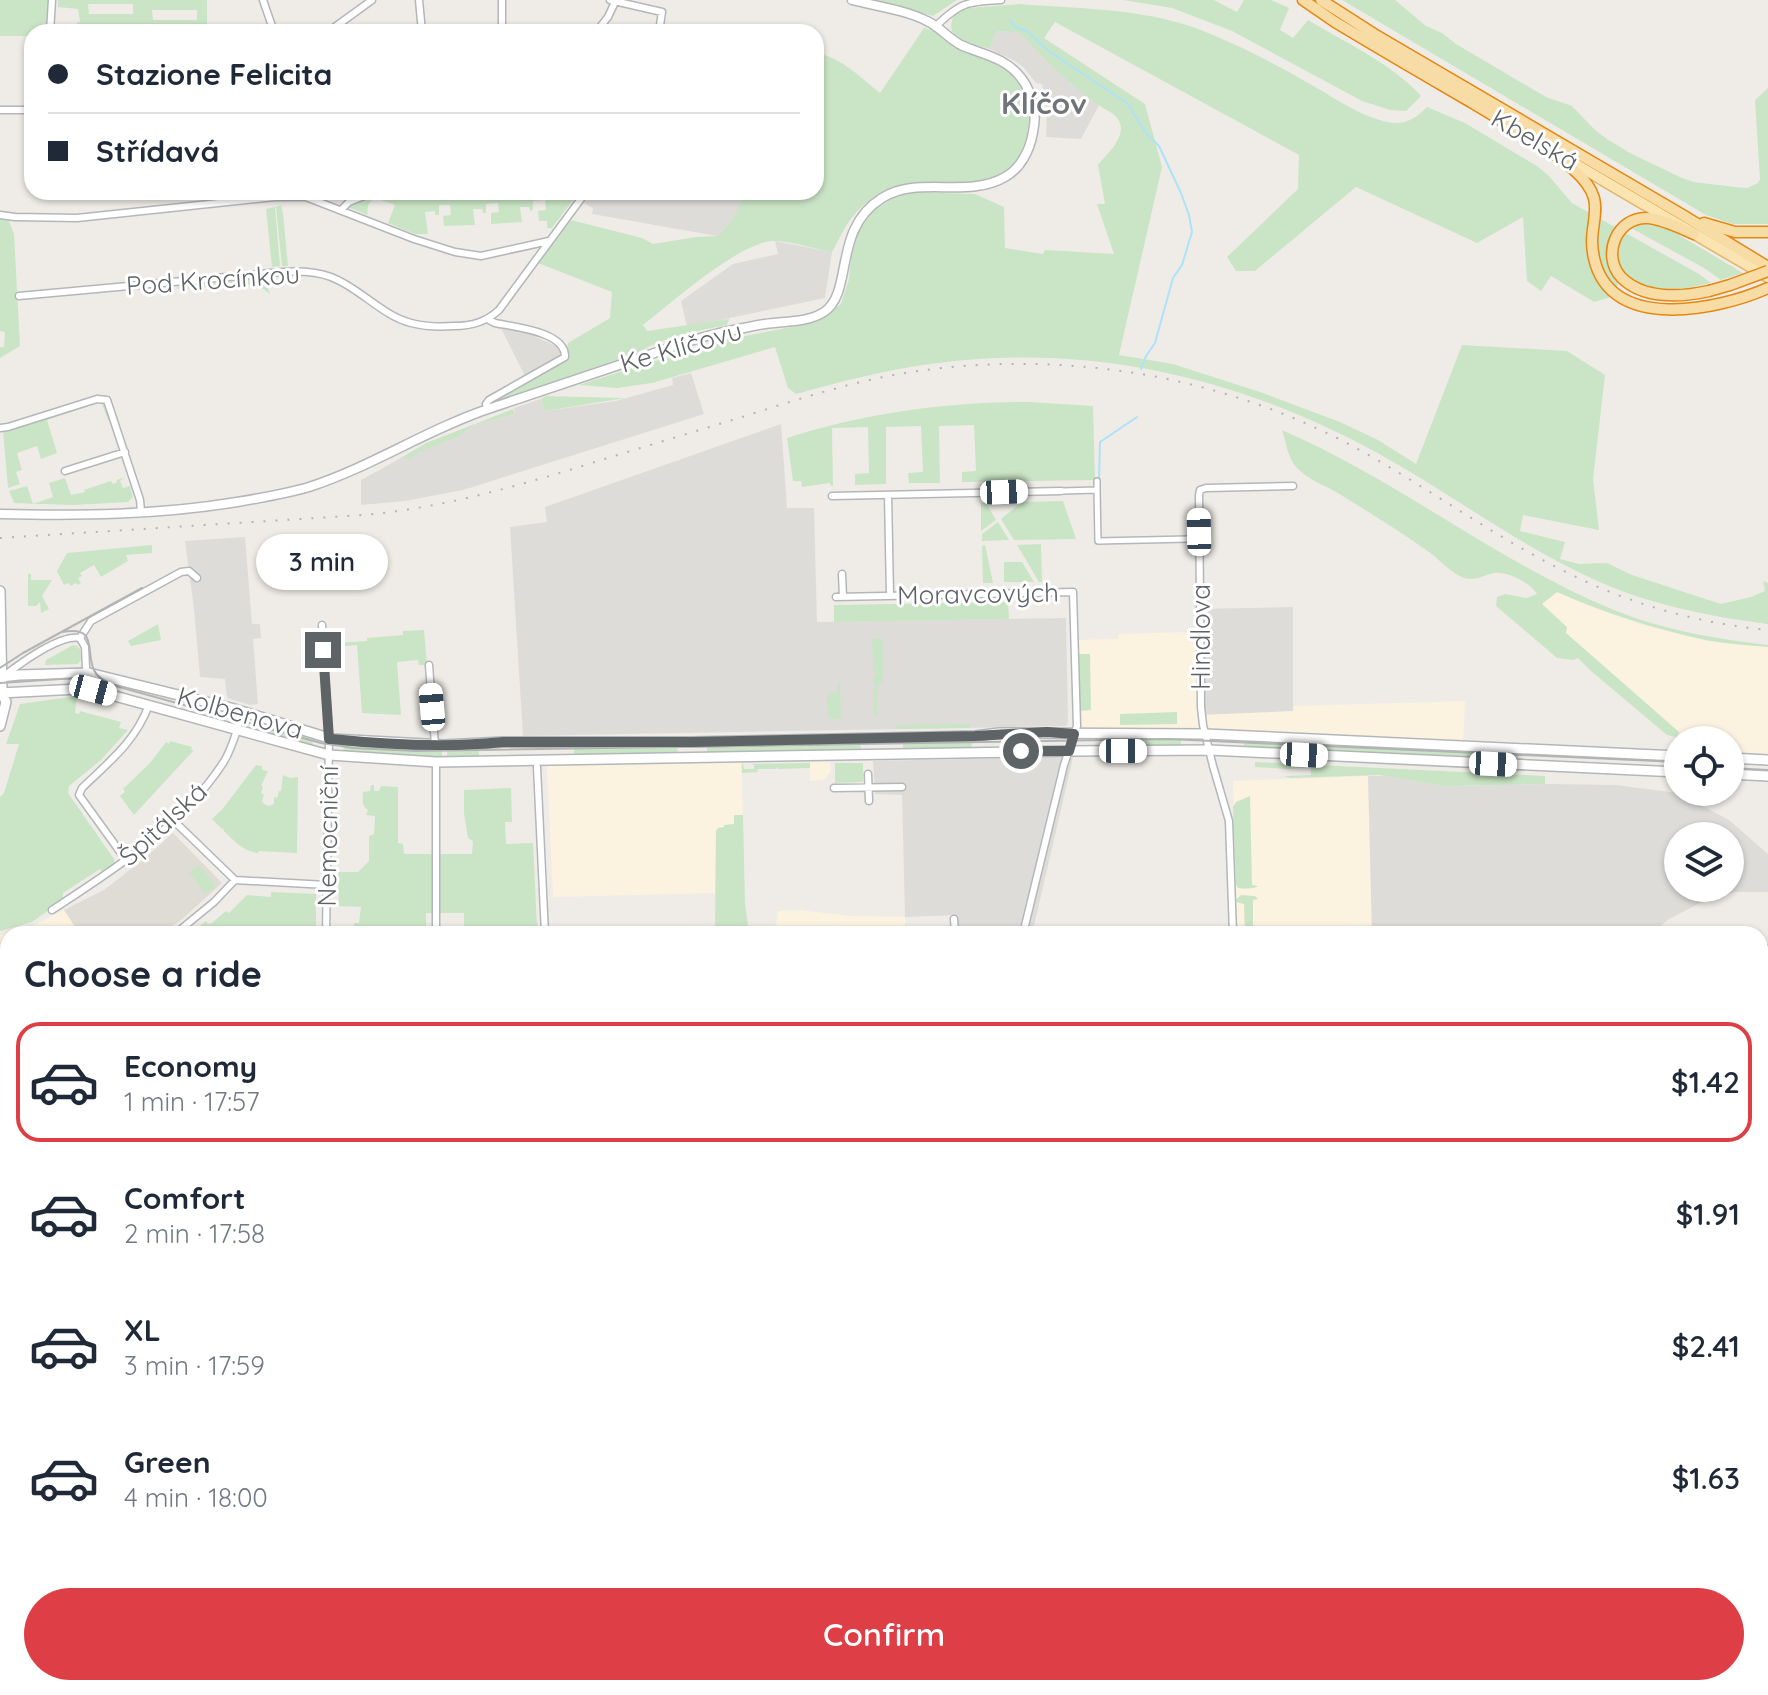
<!DOCTYPE html>
<html lang="en">
<head>
<meta charset="utf-8">
<style>
	body { margin:0; font-family:Quicksand,sans-serif; background:#f6f6f7; color:#1f2937; height:100vh; display:flex; flex-direction:column; font-size:30px; white-space:nowrap }
	* { box-sizing:border-box; margin:0 }
	p { font-size:26px; color:#747a83 }
	.icon { flex:none; width:44px; height:44px; fill:none; stroke:currentColor; stroke-width:2; stroke-linecap:round; stroke-linejoin:round }
	.map { position:relative; flex:1; overflow:hidden }
	.side { position:absolute; left:0px; top:926px; width:1768px; height:770px; display:flex; flex-direction:column; background:#fff; border-radius:24px 24px 0 0; box-shadow:0 2px 6px #0004 }
	.side>* { flex:none }
	.banner { position:absolute; left:24px; top:24px; width:800px; height:176px; border-radius:24px; box-shadow:0 2px 6px #0004; display:grid; align-content:center; height:176px; padding:0 24px; background:#fff }
	.fabs { position:absolute; left:1664px; top:726px; display:grid; gap:16px }
	.fabs a { display:grid; place-items:center; width:80px; height:80px; border-radius:50%; background:#fff; box-shadow:0 2px 6px #0004; font-size:40px }
	.end { position:absolute; width:36px; height:36px; margin:-18px; border:10px solid #5e6366; background:#fff; box-shadow:0 0 0 4px #fff }
	.from { border-radius:50% }
	.bubble { position:absolute; height:56px; border-radius:28px; background:#fff; box-shadow:0 2px 6px #0004; font-size:26px; font-weight:600; line-height:56px; text-align:center }
	.car { position:absolute; width:24px; height:48px; margin:-24px -12px; border-radius:10px; box-shadow:0 0 6px 2px #0007; background:linear-gradient(#fff 24%,#345 0 40%,#fff 0 76%,#345 0 86%,#fff 0) }
	.banner b { display:flex; align-items:center; gap:28px; height:76px; font-size:30px }
	.banner b+b { border-top:2px solid #e0e1e3 }
	.banner i { width:20px; height:20px; background:#1f2937 }
	ul { padding:0; list-style:none }
	li { display:flex; align-items:center; gap:24px; height:120px; margin:0 16px 12px; padding:0 8px; border:4px solid transparent; border-radius:24px }
	li div { flex:1 }
	li b { display:block; font-size:30px }
	li em { font-style:normal; font-weight:600 }
	li.on { border-color:#de3f47 }
	li>.icon { width:72px; height:72px; stroke-width:1.5 }
	h2 { padding:0 24px; font-size:36px; line-height:96px }
	.action { display:flex; gap:16px; margin-top:auto; padding:16px 24px }
	.action a { flex:1; height:92px; border-radius:48px; background:#de3f47; color:#fff; font-size:32px; font-weight:600; line-height:92px; text-align:center }
	.map>svg:first-child { display:block }
	.commercial { fill:#fcf2e0 }
	.industrial { fill:#dedcd9; fill-rule:evenodd }
	.education { fill:#dfdcd5 }
	.green { fill:#cae5c5; fill-rule:evenodd }
	.lines { fill:none; stroke-linecap:round; stroke-linejoin:round }
	.stream { stroke:#ade2f9; stroke-width:2 }
	.river { stroke:#ade2f9; stroke-width:12 }
	.pedestrian-casing { stroke:#b4b7ba; stroke-width:8 }
	.minor-casing { stroke:#b4b7ba; stroke-width:9 }
	.tertiary-casing { stroke:#b4b7ba; stroke-width:11 }
	.secondary-casing { stroke:#b3b7ba; stroke-width:12 }
	.primary-casing { stroke:#e8b367; stroke-width:13 }
	.trunk-casing { stroke:#e68710; stroke-width:13 }
	.pedestrian { stroke:#fff; stroke-width:5 }
	.minor { stroke:#fff; stroke-width:6 }
	.tertiary { stroke:#fff; stroke-width:8 }
	.secondary { stroke:#fff; stroke-width:9 }
	.primary { stroke:#fae5b2; stroke-width:10 }
	.trunk { stroke:#f8dca5; stroke-width:10 }
	.tram { stroke:#b3b4b4; stroke-width:2 }
	.rail { stroke:#b3b4b4; stroke-width:2; stroke-dasharray:2 10; stroke-linecap:butt }
	.trunk-bridge-casing { stroke:#e68710; stroke-width:13; stroke-linecap:butt }
	.trunk-bridge { stroke:#f8dca5; stroke-width:10 }
	.route { stroke:#5e6366; stroke-width:10 }
	.labels { text-anchor:middle; stroke-width:6; stroke-linejoin:round; paint-order:stroke }
	.street-label { font-size:26px; fill:#5e6366; stroke:#fff }
	.quarter-label { font-size:30px; font-weight:bold; fill:#6f7578; stroke:#fff }
</style>
</head>
<body>
<div class="map">
<svg width="1768" height="1695" viewBox="0 0 1768 1695">
	<rect width="100%" height="100%" fill="#efece7"/>
	<path class="commercial" d="M1556 592 1597 609 1640 624 1708 641 1768 647V757L1730 752V740H1688L1566 633 1541 604Z
		M1189 632 1190 638 1198 637 1293 711 1294 706 1465 701 1463 743 1199 729H1082L1079 640 1118 639 1119 634Z
		M741 761 743 815H734V825L716 831 715 893 553 897 547 766Z
		M810 762H830L831 771 824 780 810 781Z
		M1368 776 1372 934H1238L1236 902 1233 781Z
		M64 910 80 934H8V1073L0 1075V935L35 925Z
		M798 910 851 916 905 917V934H775L778 911Z
		M8 1118V1176L7 1177 0 1145V1119Z
		M781 1688 796 1689 802 1695H740Z
		M1112 1688H1232L1233 1695H1113Z"/>
	<path class="industrial" d="M998 31 1020 33 1071 84 1099 105 1081 139 1046 137 1047 107 1042 84 1036 83 1024 68 1015 61 990 49 992 40Z
		M592 192H745L733 221 717 236 592 214 593 208 584 203Z
		M775 241 832 252 825 298 687 327 681 301 733 264 778 254Z
		M501 328 531 335 561 348V356L525 376Z
		M691 373 704 414 463 490 405 501 361 505V480L405 456 458 437 475 425 515 414 514 408 541 399 545 411 616 401 673 385 672 378Z
		M781 424 787 508H814L817 622 1066 618 1068 722 1066 726 523 736 510 527 547 522 545 507Z
		M245 537 252 624H260L261 638 253 639 258 704 250 705 227 698 225 679 200 677 194 609 185 541Z
		M1293 607V711L1199 715 1198 609Z
		M1053 757 1073 758 1032 934H958L957 915 905 917 902 795 875 794 873 761Z
		M1368 776H1387L1444 786 1549 784 1616 785 1678 793 1729 820 1768 854V892H1734L1700 903 1669 919 1651 934H1372ZM1678 836H1730V888H1678Z
		M1768 1306V1509L1760 1510V1309Z
		M0 1431H4L0 1451H8V1520L0 1519Z
		M0 1602H8V1670L0 1669Z
		M223 1688H283L285 1695H224Z
		M923 1688H1112L1113 1695H924Z
		M1232 1688H1283L1284 1695H1233Z"/>
	<path class="education" d="M173 833 222 883 181 920 160 934H80L64 910 104 890 144 859Z
		M78 1688H223L224 1695H79Z"/>
	<path class="green" d="M0 0H48L46 32H32V36H0Z
		M58 0H207V31L76 32 77 22H80L78 9 58 7ZM88 4H133V14H89ZM152 10H197V20H153Z
		M870 0H957L933 16Z
		M1123 0H1214L1237 12 1244 0H1271L1289 8 1280 30 1293 38 1308 20C1343 41 1394 65 1421 96L1406 111 1390 110 1362 101 1232 31 1172 8Z
		M1342 0H1395L1426 26 1442 33 1456 44 1546 97 1572 106 1595 130 1607 139 1630 153 1682 178 1694 182 1735 187 1747 188 1758 183 1760 179 1755 100 1768 88V224H1732L1706 215Z
		M1020 4C1085 9 1152 8 1213 35 1249 50 1284 69 1317 88 1338 100 1359 115 1383 121 1403 126 1413 121 1427 107L1465 123 1537 166 1548 175 1572 203 1699 274 1711 283C1679 291 1652 295 1624 273L1611 297 1594 302 1551 276 1541 291 1527 281 1523 217 1477 243 1356 187 1255 271H1236L1227 257 1298 189 1299 155 1055 22 1044 38 1145 104 1162 167 1119 355 1173 364 1263 393 1340 422 1378 440 1416 464 1462 345 1567 351 1605 375 1593 479 1599 530 1523 515 1520 531 1565 542 1560 559 1579 564 1607 563 1632 575 1721 604 1751 597 1765 591 1763 581 1768 583V624C1720 618 1673 609 1627 593 1543 562 1471 507 1395 463 1255 382 1100 342 938 363 889 369 843 381 796 394L788 388 775 347 652 383 617 388 579 385 715 342 816 322 841 304 849 279 851 258 859 230 873 211 895 197 915 192 975 194 1004 207 1005 248 1043 254 1045 250 1114 254 1097 204H1105L1098 165C1106 155 1121 142 1121 128 1120 115 1109 112 1100 106 1070 86 1044 59 1020 33L998 31 992 40 990 49C979 45 952 41 951 27 951 24 953 17 954 14L968 8Z
		M924 28C938 30 943 41 955 46 969 53 986 57 1000 65 1022 78 1032 103 1028 128 1026 143 1020 160 1006 170 990 181 973 182 954 182 912 182 884 181 854 215 845 225 839 240 832 252 816 249 787 240 772 241 739 243 671 303 643 325L647 331 729 319 727 325C696 331 666 336 639 352L498 401 500 397 567 360 568 343 610 318 612 292 538 263 571 220 642 238 653 244 696 237 717 236 732 221 745 192H816V53C841 57 861 78 880 93Z
		M385 192 422 195 476 192H570L576 196 552 228H547V221H539L538 211 546 210 545 200 533 201V210L530 211 529 207H520L522 222 491 224V213L499 212 498 203 486 204V213H483L482 209H473L475 225 444 226 443 216 451 215 450 205H439V215H435V211L425 212 428 234H415L388 223 395 205 375 198C369 202 366 207 368 215L350 208 351 205Z
		M281 205 283 213 288 266H282L276 207Z
		M275 207 280 266 272 267 266 209Z
		M0 218 8 219 14 234 20 346 0 358V347H4L5 332 0 331Z
		M1642 224 1667 228 1743 273 1721 280 1704 268 1631 228Z
		M264 278 270 294 259 286 245 285 178 289 177 287Z
		M546 396 625 398 545 411 541 399Z
		M98 400 105 403 110 419 108 420 101 402 47 420 57 453 41 459 37 446 17 453 22 470 16 472 20 484 8 488 3 431Z
		M1029 402 1093 406 1095 480 962 482V472L976 471 974 425 939 426 940 483H909L908 473 923 472 921 426 886 427V484L855 485V474L869 473 868 427 832 428 833 486H831L830 483 802 487 801 481H793L787 438C866 413 946 402 1029 402Z
		M513 409 515 414 475 425 458 437 419 452 414 456 406 459 404 457 382 469 426 443Z
		M1282 430C1398 480 1497 562 1614 610 1663 630 1716 639 1768 645V647C1747 645 1726 644 1706 640 1654 629 1605 613 1557 592L1542 604 1567 627 1566 633 1679 732 1676 737 1667 735 1591 671 1578 658 1573 660 1557 658 1496 606 1497 597 1505 594 1526 598 1537 594C1531 583 1507 571 1494 573 1484 575 1477 581 1464 578 1451 573 1440 560 1429 552 1401 532 1370 513 1341 495 1327 486 1310 481 1298 469 1288 460 1286 442 1282 430Z
		M125 477 120 481 123 488 130 486 133 497 128 502 74 505 14 503 9 491 27 486 33 504 53 497 49 483 65 478 71 495 85 492 84 490 111 481 113 484 117 482V480Z
		M1063 501 1076 539 1014 540 1001 519 1022 502Z
		M981 503H986L996 520 981 531Z
		M998 522 1009 540 982 541V534Z
		M1041 544 1042 582H1039L1017 545Z
		M152 545V553L126 555 128 561 101 577 94 565 80 573 82 576 78 578 81 583 78 585 76 583 71 586 68 583 64 585 57 571 67 553Z
		M985 545 993 583H983L982 546Z
		M1004 562H1022L1034 582H1004Z
		M28 574H31V580H52L42 596 49 609 41 613 40 602 36 606H28Z
		M1008 602 1009 619 834 622V605Z
		M158 624 161 640 131 646 128 641Z
		M424 630 427 665H419L418 660 397 662 401 715 362 713 357 645 335 647V643L367 641V638L403 635V631Z
		M872 639H883V681L878 686 877 716H874L873 687H875V684H873V675H875V672L873 671V664H875L873 663Z
		M73 645 77 646 80 649 81 660 78 664 45 665 46 660Z
		M1079 654H1090L1091 710 1080 711Z
		M837 682H840L841 719H831L828 716 827 698 830 693H837Z
		M77 696 75 713 79 714 80 711 121 722 119 728 128 730 101 760 69 786 68 793 114 859 115 866 104 875 100 869 63 893V900L32 922 0 931V797L4 793 19 744H6L20 704Z
		M1177 712V724L1120 725V714Z
		M256 721 314 739 312 746 253 730Z
		M970 724V728L894 729 895 725Z
		M1181 737V745H1107V738Z
		M971 739 972 749H903V742Z
		M1244 740 1518 752V760L1244 748Z
		M170 741 192 747 191 750H194L134 815 120 796 125 792 123 789 150 763 166 742 169 744Z
		M860 742 861 750 707 753V746Z
		M344 745 442 749V758L343 752Z
		M677 746 678 754 574 756V748Z
		M479 748V758H447V749Z
		M1255 762 1545 776V784L1444 786 1379 775 1291 778 1283 776 1311 775V767L1288 769 1255 767Z
		M810 763V768L778 769 777 767 776 769H758L757 770 758 772 742 773V764H743L744 769H754V765L751 764Z
		M835 763H863V780L862 782 835 783Z
		M256 765 262 766V770L268 771 261 786 263 787 261 793 264 795 262 801 264 804 269 806 274 804V797L277 798 279 791H281L283 775 290 778 298 777 297 853 259 851 258 853C243 851 235 842 224 831L223 828 222 829 212 819 220 811H221Z
		M371 785H374V791H379L381 786 398 787V843L403 844 404 854H472L473 841 468 838 464 813V790L511 788 512 822H505L506 844 533 843 537 926 512 928V934H470V928L464 927V913H426V928H401V934H354V923H359L361 907 339 906 338 872H358L369 861V836L374 834 375 816 366 815 368 810C361 805 363 800 363 792L370 791Z
		M1250 796 1252 885 1258 886C1254 889 1243 889 1238 888L1236 885 1233 807 1236 802Z
		M734 815H743L745 903 749 933 751 934H715L716 831 718 828 724 827V825L734 824Z
		M200 865 216 886 205 894 189 872Z
		M271 892 316 894V934H190L206 921 208 924 212 923 226 911 229 913 247 895 271 897Z
		M1241 895 1255 896 1258 899 1253 900V934H1245L1244 904 1236 902V900Z
		M1760 1195 1768 1199V1306L1760 1309Z
		M0 1349 8 1353V1418L0 1416 2 1385Z
		M88 1688H124L122 1695H91Z"/>
	<g class="lines">
		<path class="stream" d="M1010 20 1015 27 1027 31 1050 52 1127 103 1146 133 1159 146 1181 193 1189 215 1192 232 1182 265 1173 278 1155 343 1146 356 1141 369
			M1099 479 1100 442 1137 417"/>
		<path class="river" d="M1760 1203 1765 1204 1768 1207
			M0 1277 8 1279"/>
		<g class="pedestrian-casing">
			<path id="pedestrian" d="M1097 490 1098 541 1189 539
				M1061 491 1097 490V481
				M1760 1634 1768 1633"/>
		</g>
		<g class="minor-casing">
			<path id="minor" d="M263 0 274 32
				M419 0 422 32
				M502 0V32
				M610 0 662 12 659 32
				M936 26C961 2 967 2 1001 0
				M50 32 52 0
				M328 32 372 0
				M596 32 608 17 616 0
				M0 110H32
				M341 210 349 202 374 192
				M0 215 15 217 77 218 275 197H306L414 239 455 252 481 256 549 241
				M19 296 282 272C299 271 315 271 331 277 360 288 381 315 411 323 426 327 440 327 454 326 472 326 486 322 499 310L586 192
				M488 409 486 404 489 400 565 357C566 332 515 327 495 323L489 320
				M0 428 8 427 97 399 107 400 140 500 141 512
				M65 471 125 452
				M888 495 890 596
				M832 496 1061 491
				M842 574 843 597
				M836 597 1073 592 1077 726 1064 765 1023 934
				M322 625 329 739 326 934
				M80 638 91 621 181 572 189 571 197 578
				M80 638 85 647 87 689
				M429 665 435 745
				M5 675C21 663 60 634 80 638
				M537 767 545 934
				M868 774 869 801
				M834 788 902 787
				M173 820 235 880 327 885
				M126 860 79 795 82 788C110 761 135 742 149 705
				M52 910C115 869 181 827 223 763 233 748 237 728 243 711
				M954 919 955 934
				M175 934 214 902 235 880
				M436 934V762
				M1233 934 1229 821 1213 766 1203 725 1201 707 1199 495 1200 490 1206 488 1293 486
				M1760 949H1768
				M1760 1060H1768
				M0 1081 8 1077
				M0 1338 8 1341
				M0 1551 8 1552
				M1590 1688 1591 1695
				M436 1691V1688
				M1337 1695 1338 1688
				M1738 1695 1768 1692"/>
		</g>
		<g class="tertiary-casing">
			<path id="tertiary" d="M0 514C79 516 159 515 237 502 261 498 285 494 309 487 371 467 426 430 488 409 535 393 583 377 631 361 658 352 684 342 711 335 729 331 747 327 765 324 783 321 807 323 824 312 854 292 832 229 882 198 919 175 967 199 1005 177 1021 168 1030 150 1033 132 1039 104 1027 75 1001 61 988 54 974 51 961 45 949 39 940 27 927 21 906 10 875 6 852 0"/>
		</g>
		<g class="secondary-casing">
			<path id="secondary" d="M0 591 2 693 6 702 0 726
				M0 677 19 675 89 673 231 708 332 739 444 745 503 742H691L975 736 999 733 1205 734 1678 756
				M0 693 79 689 93 690 329 755 436 762 1069 751 1209 750 1678 772
				M1730 758 1768 760
				M1730 774 1768 776
				M0 1209 8 1247
				M67 1688 68 1695"/>
		</g>
		<g class="primary-casing">
			<path id="primary" d="M1560 155 1768 277
				M1760 1520H1768
				M1760 1542H1768
				M595 1695 636 1688
				M685 1695 727 1688"/>
		</g>
		<g class="trunk-casing">
			<path id="trunk" d="M1303 0 1335 22C1380 49 1426 76 1471 102 1507 124 1541 142 1573 169 1613 204 1585 220 1594 258 1610 333 1719 310 1768 288
				M1321 0 1374 34 1681 214 1768 267
				M1704 223 1735 232H1768
				M1694 234C1680 228 1663 219 1647 218 1617 217 1601 255 1621 277 1643 300 1682 297 1709 291"/>
		</g>
		<use href="#pedestrian" class="pedestrian"/>
		<use href="#minor" class="minor"/>
		<use href="#tertiary" class="tertiary"/>
		<use href="#secondary" class="secondary"/>
		<use href="#primary" class="primary"/>
		<use href="#trunk" class="trunk"/>
		<path class="tram" d="M62 632C99 625 85 652 94 670 97 677 102 680 109 683
			M0 668 23 653 142 588
			M0 683 75 678 94 680 321 743 354 748 416 751 1168 739 1678 762
			M1730 768 1768 770
			M1760 1533 1768 1532
			M628 1695 664 1689
			M652 1695 693 1688"/>
		<path class="rail" d="M0 538 363 515C443 508 518 486 595 462 649 445 704 429 758 412 801 398 844 385 888 376 973 360 1061 360 1147 375 1213 387 1277 408 1337 438 1415 478 1484 531 1562 570 1626 603 1696 623 1768 630"/>
		<g class="trunk-bridge-casing">
			<path id="trunk-bridge" d="M1709 291 1730 285 1768 271"/>
		</g>
		<use href="#trunk-bridge" class="trunk-bridge"/>
	</g>
	<g class="lines">
		<path class="route" d="M323 650 329 739H332C389 745 446 748 503 742H691L975 736 1047 732 1074 734 1069 751H1021"/>
	</g>
	<g class="labels">
		<g class="street-label">
			<text transform="translate(1535 140) rotate(30)" y="9">Kbelská</text>
			<text transform="translate(213 280) rotate(-4)" y="9">Pod Krocínkou</text>
			<text transform="translate(681 347) rotate(-16)" y="9">Ke Klíčovu</text>
			<text transform="translate(978 594) rotate(-1)" y="9">Moravcových</text>
			<text transform="translate(1201 637) rotate(-90)" y="9">Hindlova</text>
			<text transform="translate(240 713) rotate(16)" y="9">Kolbenova</text>
			<text transform="translate(163 824) rotate(-43)" y="9">Špitálská</text>
			<text transform="translate(328 836) rotate(-89)" y="9">Nemocniční</text>
		</g>
		<g class="quarter-label">
			<text x="1044" y="114">Klíčov</text>
		</g>
	</g>
</svg>
<div class="fabs">
<a><svg class="icon" aria-label="locate" viewBox="0 0 24 24"><circle cx="12" cy="12" r="6"/><path d="M12 2v4M12 18v4M2 12h4M18 12h4"/></svg></a>
<a><svg class="icon" aria-label="layers" viewBox="0 0 24 24"><path d="M12 4l9 5-9 5-9-5zM3 14l9 5 9-5"/></svg></a>
</div>
<i class="end from" style="left:1021px;top:751px"></i>
<i class="end" style="left:323px;top:650px"></i>
<div class="bubble" style="left:256px;top:534px;width:132px">3 min</div>
<i class="car" style="left:1004px;top:492px;rotate:88deg"></i>
<i class="car" style="left:1199px;top:532px;rotate:359deg"></i>
<i class="car" style="left:93px;top:690px;rotate:105deg"></i>
<i class="car" style="left:432px;top:707px;rotate:355deg"></i>
<i class="car" style="left:1123px;top:751px;rotate:90deg"></i>
<i class="car" style="left:1304px;top:755px;rotate:93deg"></i>
<i class="car" style="left:1493px;top:764px;rotate:93deg"></i>
<div class="banner">
<b><i class="from"></i>Stazione Felicita</b>
<b><i></i>Střídavá</b>
</div>
<section class="side">
<h2>Choose a ride</h2>
<ul>
<li class="on"><svg class="icon" aria-label="car" viewBox="0 0 24 24"><path d="M5 17H2v-5l4-1 3-4h7l3 4 3 1v5h-3M9 17h6M6 11h13"/><circle cx="7" cy="17" r="2"/><circle cx="17" cy="17" r="2"/></svg><div><b>Economy</b><p>1 min · 17:57</p></div><em>$1.42</em></li>
<li><svg class="icon" aria-label="car" viewBox="0 0 24 24"><path d="M5 17H2v-5l4-1 3-4h7l3 4 3 1v5h-3M9 17h6M6 11h13"/><circle cx="7" cy="17" r="2"/><circle cx="17" cy="17" r="2"/></svg><div><b>Comfort</b><p>2 min · 17:58</p></div><em>$1.91</em></li>
<li><svg class="icon" aria-label="car" viewBox="0 0 24 24"><path d="M5 17H2v-5l4-1 3-4h7l3 4 3 1v5h-3M9 17h6M6 11h13"/><circle cx="7" cy="17" r="2"/><circle cx="17" cy="17" r="2"/></svg><div><b>XL</b><p>3 min · 17:59</p></div><em>$2.41</em></li>
<li><svg class="icon" aria-label="car" viewBox="0 0 24 24"><path d="M5 17H2v-5l4-1 3-4h7l3 4 3 1v5h-3M9 17h6M6 11h13"/><circle cx="7" cy="17" r="2"/><circle cx="17" cy="17" r="2"/></svg><div><b>Green</b><p>4 min · 18:00</p></div><em>$1.63</em></li>
</ul>
<div class="action"><a>Confirm</a></div>
</section>
</div>
</body>
</html>
